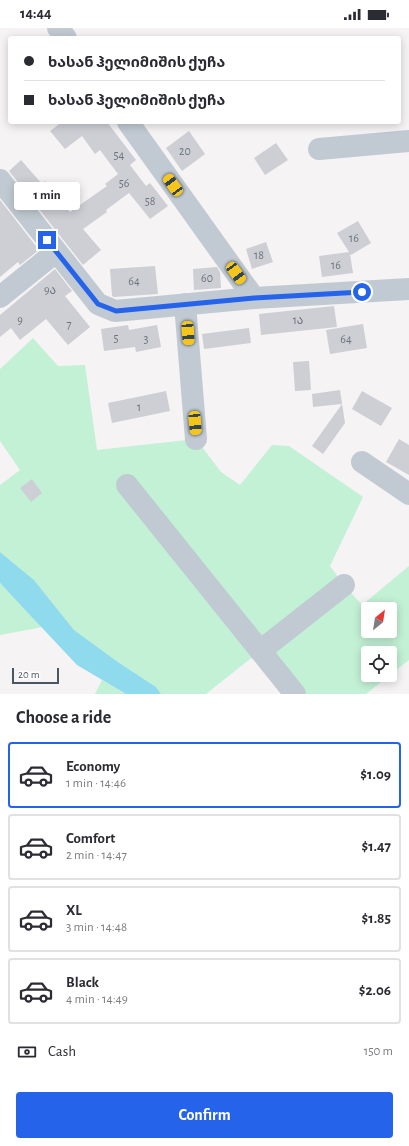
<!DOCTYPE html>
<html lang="en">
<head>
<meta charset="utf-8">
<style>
	body { margin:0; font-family:"Alegreya Sans","Noto Sans Georgian",sans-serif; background:#f2f2f3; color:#2b2b33; height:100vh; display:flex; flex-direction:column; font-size:15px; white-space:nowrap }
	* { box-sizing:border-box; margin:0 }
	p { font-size:13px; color:#7c7c81 }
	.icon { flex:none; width:22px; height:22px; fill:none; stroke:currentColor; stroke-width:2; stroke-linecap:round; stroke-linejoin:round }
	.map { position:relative; height:666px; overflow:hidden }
	.panel { display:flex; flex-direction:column; background:#fff; flex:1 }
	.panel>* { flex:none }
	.top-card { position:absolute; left:8px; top:8px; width:393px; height:88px; border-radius:4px; box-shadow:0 2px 10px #0003; display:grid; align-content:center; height:88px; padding:0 16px; background:#fff }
	.needle { width:26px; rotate:30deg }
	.tools { position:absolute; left:361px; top:574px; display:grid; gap:8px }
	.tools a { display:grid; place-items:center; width:36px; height:36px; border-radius:4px; background:#fff; box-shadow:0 2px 10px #0003; font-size:20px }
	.scale { position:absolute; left:12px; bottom:10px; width:47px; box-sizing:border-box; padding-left:4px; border:2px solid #4a5661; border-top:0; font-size:11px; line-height:14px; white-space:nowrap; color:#4a5661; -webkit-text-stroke:3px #fff; paint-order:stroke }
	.end { position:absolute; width:18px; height:18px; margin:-9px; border:5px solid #2563eb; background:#fff; box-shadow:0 0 0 2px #fff }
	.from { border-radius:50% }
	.bubble { position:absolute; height:28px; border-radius:4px; background:#fff; box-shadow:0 2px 10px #0003; font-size:13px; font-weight:600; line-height:28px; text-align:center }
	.car { position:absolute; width:12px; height:24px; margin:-12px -6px; border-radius:5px; box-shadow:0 0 3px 1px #0007; background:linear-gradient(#f5c518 24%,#345 0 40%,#f5c518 0 76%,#345 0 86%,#f5c518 0) }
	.top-card b { display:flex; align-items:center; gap:14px; height:38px; font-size:15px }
	.top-card b+b { border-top:1px solid #e1e1e2 }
	.top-card i { width:10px; height:10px; background:#2b2b33 }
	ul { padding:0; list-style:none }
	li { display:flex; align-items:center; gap:12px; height:66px; margin:0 8px 6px; padding:0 8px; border:2px solid #e1e1e2; border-radius:4px }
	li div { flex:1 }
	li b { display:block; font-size:15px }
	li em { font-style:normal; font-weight:600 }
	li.current { border-color:#2563eb }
	li>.icon { width:36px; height:36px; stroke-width:1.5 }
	h2 { padding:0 16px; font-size:18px; line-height:48px }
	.pay { display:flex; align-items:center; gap:10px; height:44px; padding:0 16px; font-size:15px }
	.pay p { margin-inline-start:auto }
	.button { display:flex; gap:8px; margin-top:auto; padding:8px 16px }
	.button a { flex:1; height:46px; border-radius:4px; background:#2563eb; color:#fff; font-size:16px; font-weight:600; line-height:46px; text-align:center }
	.status { display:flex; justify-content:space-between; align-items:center; height:28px; padding:0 20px; background:#fff; direction:ltr }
	.status svg { height:11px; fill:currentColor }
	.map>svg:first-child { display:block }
	.green { fill:#c3f1d5; fill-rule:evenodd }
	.water { fill:#90daee }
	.building { fill:#cdcfd5 }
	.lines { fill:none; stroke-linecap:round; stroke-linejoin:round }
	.minor { stroke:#c1cad2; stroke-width:22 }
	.route { stroke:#2563eb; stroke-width:5 }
	.labels { text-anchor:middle; stroke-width:3.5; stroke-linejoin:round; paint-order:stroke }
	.number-label { font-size:12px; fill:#6b747e }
</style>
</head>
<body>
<div class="status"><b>14:44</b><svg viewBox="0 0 49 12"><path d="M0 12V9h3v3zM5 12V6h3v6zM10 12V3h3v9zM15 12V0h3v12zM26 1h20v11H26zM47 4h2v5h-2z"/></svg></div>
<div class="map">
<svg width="409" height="666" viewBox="0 0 409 666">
	<rect width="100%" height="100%" fill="#f5f3f3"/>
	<path class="green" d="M33 310 58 338 85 337 97 422 196 411 221 444 240 457 272 417 289 418 363 469 330 538 344 557 362 577 409 538V632L390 647V625H368V647H390L366 666H295L260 623 206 666H161L156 659 118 634 74 602 34 552 0 524V457L20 442 0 413V341ZM368 581H390V603H368Z
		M0 555 43 599 0 607Z
		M102 652 126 666H95Z"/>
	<path class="water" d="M0 524 34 552 74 602 118 634 156 659 161 666H126L77 637 0 555Z"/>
	<path class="building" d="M62 94H107L136 132 130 137 146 158 150 155 168 178 150 191 129 165 106 182 107 184 83 201 101 222 83 237 9 143 21 132 42 156 45 153 70 184 107 158 105 156 118 146 100 122 95 126 82 108 65 121 50 103Z
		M189 103 205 126 182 143 166 120Z
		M276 115 288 132 265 147 254 130Z
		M0 172 39 222 20 237 18 234 0 249Z
		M358 193 371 215 351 227 350 226 353 245 322 249 319 228 349 224 337 205Z
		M266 214 273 234 252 241 246 221Z
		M155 238 158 266 114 269 112 268 110 241Z
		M217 239 220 244 221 260 194 262 193 241Z
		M55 241 72 263 65 268 90 299 68 317 46 291 20 312 11 300 0 309V287Z
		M334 278 337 299 261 307 259 286Z
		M363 296 367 320 330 326 326 302Z
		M128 297 129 302 157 297 161 319 136 324 135 319 104 323 101 301Z
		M249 300 251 315 204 321 202 306Z
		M309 333 311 362 295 363 293 334Z
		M340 362 345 395 323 426 312 418 342 376 313 379 312 366Z
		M166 363 170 383 112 395 108 375Z
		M362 363 392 380 381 398 352 381Z
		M399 411 409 417V447L386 434Z
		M32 451 42 465 31 474 20 460Z"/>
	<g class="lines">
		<path class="minor" d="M58 0 66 10
			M128 94 254 270
			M319 121 409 113
			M0 152 98 276 115 283 254 270 409 261
			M0 269 56 224
			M185 276 196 411
			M362 434 409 466
			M127 457 295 666
			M260 623 344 557"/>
	</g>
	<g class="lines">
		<path class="route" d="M47 212 98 276 116 283 254 270 362 264"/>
	</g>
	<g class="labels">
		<g class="number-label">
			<text x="185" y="127">20</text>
			<text x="119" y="131">54</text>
			<text x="124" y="159">56</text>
			<text x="150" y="177">58</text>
			<text x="354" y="214">16</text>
			<text x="259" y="231">18</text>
			<text x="336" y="241">16</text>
			<text x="207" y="254">60</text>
			<text x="134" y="257">64</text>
			<text x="50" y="266">9ა</text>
			<text x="20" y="296">9</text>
			<text x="298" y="296">1ა</text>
			<text x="69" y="300">7</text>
			<text x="116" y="314">5</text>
			<text x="146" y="315">3</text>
			<text x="346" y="315">64</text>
			<text x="139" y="383">1</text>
		</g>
	</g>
</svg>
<div class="tools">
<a><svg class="needle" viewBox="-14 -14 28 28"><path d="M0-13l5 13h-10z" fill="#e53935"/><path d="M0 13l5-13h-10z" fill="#7c7c81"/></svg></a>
<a><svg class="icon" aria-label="locate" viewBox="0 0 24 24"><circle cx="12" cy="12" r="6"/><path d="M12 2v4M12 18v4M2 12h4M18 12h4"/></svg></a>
</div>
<div class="scale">20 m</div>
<i class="end from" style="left:362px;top:264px"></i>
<i class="end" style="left:47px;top:212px"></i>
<div class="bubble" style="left:14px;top:154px;width:66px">1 min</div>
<i class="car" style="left:173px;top:157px;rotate:324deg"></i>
<i class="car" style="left:236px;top:245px;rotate:144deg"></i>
<i class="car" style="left:188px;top:305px;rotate:176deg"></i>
<i class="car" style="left:195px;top:395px;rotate:175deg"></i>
<div class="top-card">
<b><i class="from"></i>ხასან ჰელიმიშის ქუჩა</b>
<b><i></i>ხასან ჰელიმიშის ქუჩა</b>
</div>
</div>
<section class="panel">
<h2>Choose a ride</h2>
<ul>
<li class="current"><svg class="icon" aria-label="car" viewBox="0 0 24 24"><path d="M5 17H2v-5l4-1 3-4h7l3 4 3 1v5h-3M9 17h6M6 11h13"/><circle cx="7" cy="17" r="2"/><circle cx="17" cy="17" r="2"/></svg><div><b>Economy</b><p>1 min · 14:46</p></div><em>$1.09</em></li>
<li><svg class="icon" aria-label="car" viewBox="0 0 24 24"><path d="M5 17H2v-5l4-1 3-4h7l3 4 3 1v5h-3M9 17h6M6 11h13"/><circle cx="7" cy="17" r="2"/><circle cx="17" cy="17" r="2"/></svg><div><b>Comfort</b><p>2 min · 14:47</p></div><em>$1.47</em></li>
<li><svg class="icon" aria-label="car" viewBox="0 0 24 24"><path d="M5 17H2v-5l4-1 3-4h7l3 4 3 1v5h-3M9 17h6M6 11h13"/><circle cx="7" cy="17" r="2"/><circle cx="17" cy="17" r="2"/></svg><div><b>XL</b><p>3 min · 14:48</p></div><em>$1.85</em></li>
<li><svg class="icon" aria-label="car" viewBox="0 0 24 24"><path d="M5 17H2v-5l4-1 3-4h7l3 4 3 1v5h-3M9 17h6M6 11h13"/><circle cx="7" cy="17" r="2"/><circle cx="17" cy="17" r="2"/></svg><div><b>Black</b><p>4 min · 14:49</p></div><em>$2.06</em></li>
</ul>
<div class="pay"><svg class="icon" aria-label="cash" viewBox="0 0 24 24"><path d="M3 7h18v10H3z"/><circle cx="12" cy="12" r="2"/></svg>Cash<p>150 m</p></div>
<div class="button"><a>Confirm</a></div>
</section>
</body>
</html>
